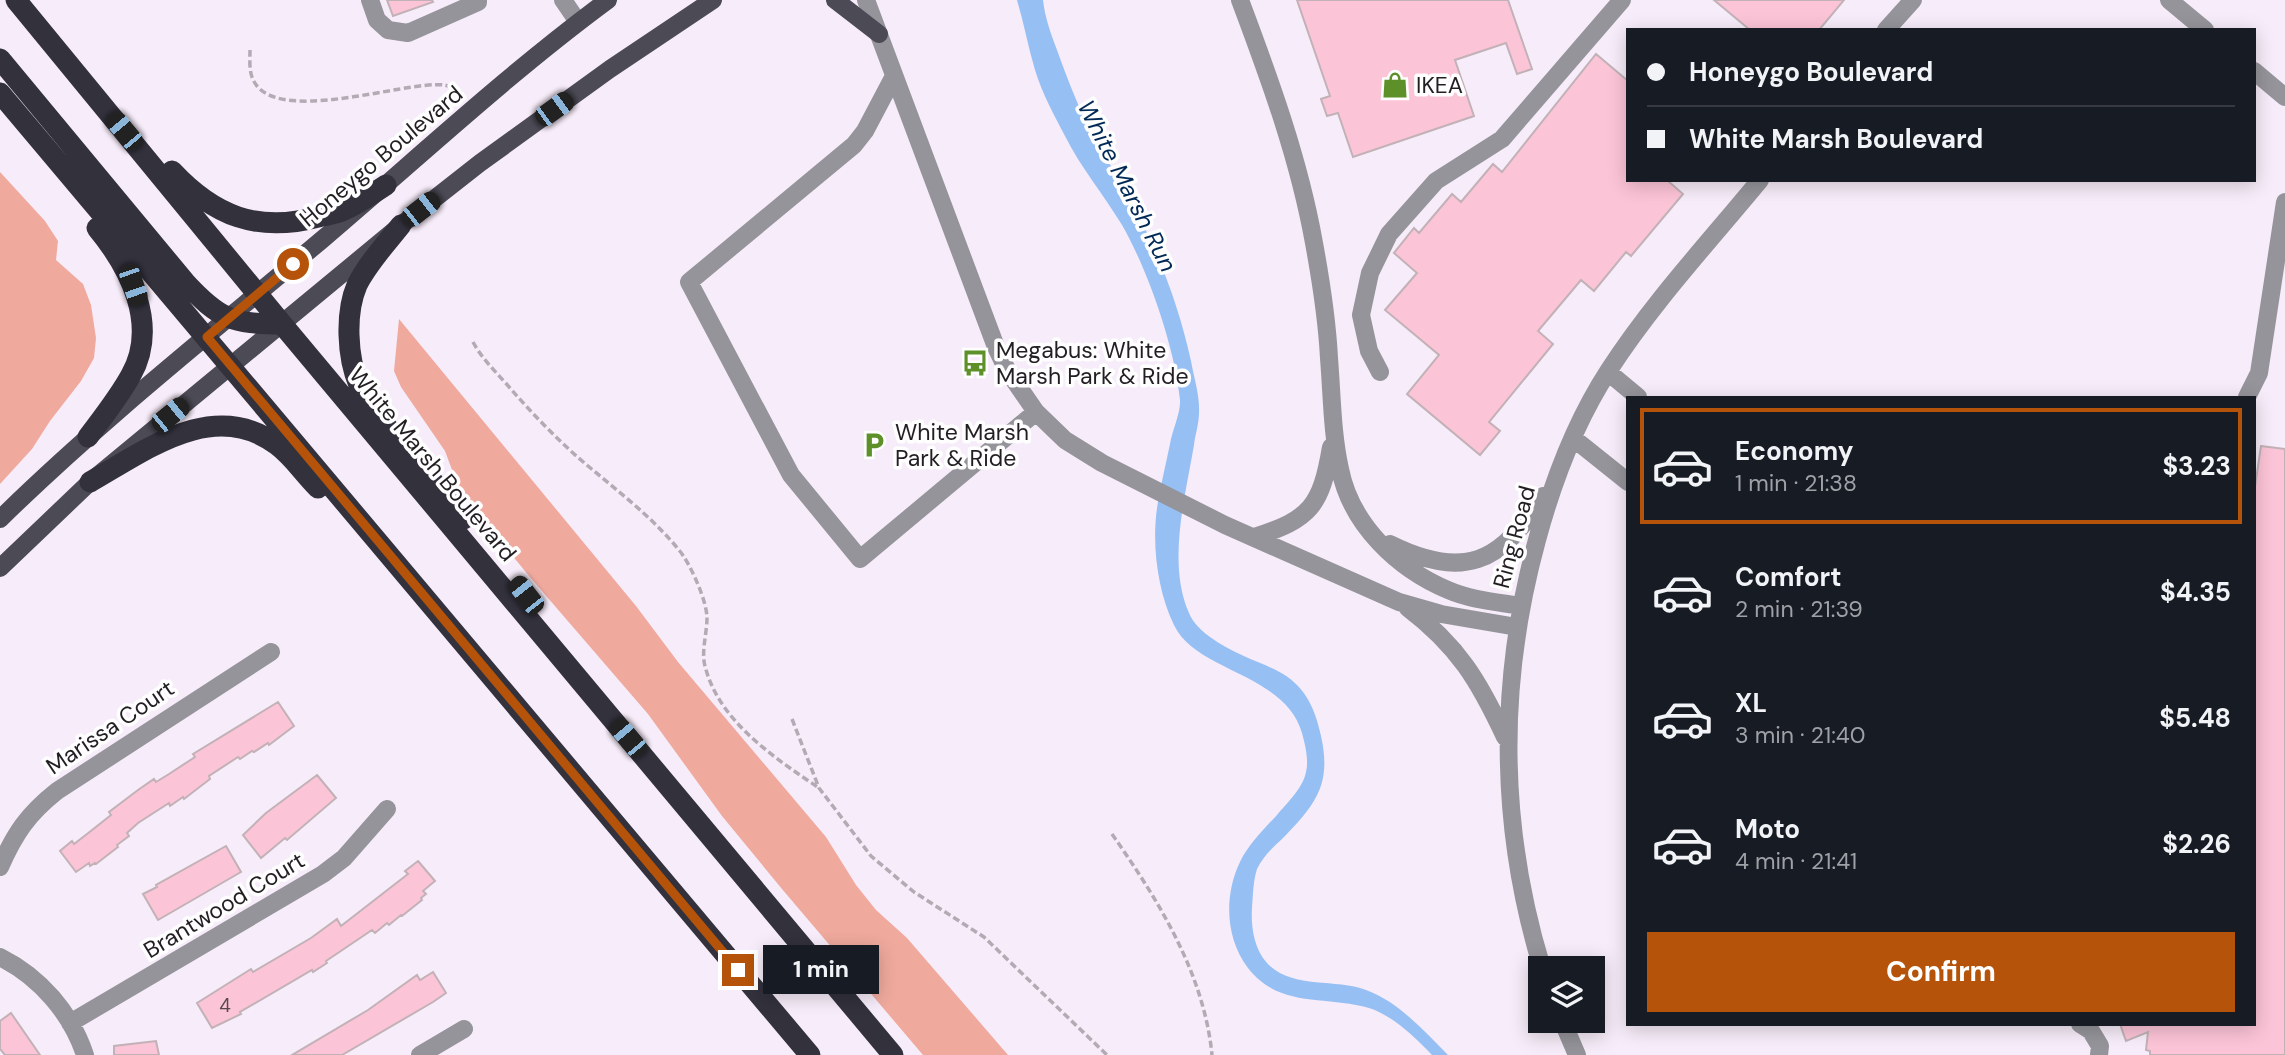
<!DOCTYPE html>
<html lang="en">
<head>
<meta charset="utf-8">
<style>
	body { margin:0; font-family:"DM Sans",sans-serif; background:#20242c; color:#f1f3f6; height:100vh; display:flex; flex-direction:column; font-size:26px; white-space:nowrap }
	* { box-sizing:border-box; margin:0 }
	p { font-size:23px; color:#9ea1a6 }
	.icon { flex:none; width:38px; height:38px; fill:none; stroke:currentColor; stroke-width:2; stroke-linecap:round; stroke-linejoin:round }
	.map { position:relative; flex:1; overflow:hidden }
	.sheet { position:absolute; left:1626px; top:396px; width:630px; height:630px; display:flex; flex-direction:column; background:#171b24; border-radius:0px; box-shadow:0 4px 18px #0003 }
	.sheet>* { flex:none }
	.hud { position:absolute; left:1626px; top:28px; width:630px; height:154px; border-radius:0px; box-shadow:0 4px 18px #0003; display:grid; align-content:center; height:154px; padding:0 21px; background:#171b24 }
	.buttons { position:absolute; left:1528px; top:956px; display:grid; gap:14px }
	.buttons a { display:grid; place-items:center; width:77px; height:77px; border-radius:0px; background:#171b24; box-shadow:0 4px 18px #0003; font-size:35px }
	.end { position:absolute; width:32px; height:32px; margin:-16px; border:9px solid #b45309; background:#fff; box-shadow:0 0 0 4px #fff }
	.from { border-radius:50% }
	.bubble { position:absolute; height:49px; border-radius:0px; background:#171b24; box-shadow:0 4px 18px #0003; font-size:23px; font-weight:700; line-height:49px; text-align:center }
	.car { position:absolute; width:21px; height:42px; margin:-21px -10px; border-radius:9px; box-shadow:0 0 5px 2px #0007; background:linear-gradient(#222 24%,#8ab4d8 0 40%,#222 0 76%,#8ab4d8 0 86%,#222 0) }
	.hud b { display:flex; align-items:center; gap:24px; height:66px; font-size:26px }
	.hud b+b { border-top:2px solid #363941 }
	.hud i { width:18px; height:18px; background:#f1f3f6 }
	ul { padding:12px 0 0; list-style:none }
	li { display:flex; align-items:center; gap:21px; height:116px; margin:0 14px 10px; padding:0 7px; border:4px solid transparent; border-radius:0px }
	li div { flex:1 }
	li b { display:block; font-size:26px }
	li em { font-style:normal; font-weight:700 }
	li.active { border-color:#b45309 }
	li>.icon { width:63px; height:63px; stroke-width:1.5 }
	.primary-button { display:flex; gap:14px; margin-top:auto; padding:14px 21px }
	.primary-button a { flex:1; height:80px; border-radius:0px; background:#b45309; color:#fff; font-size:28px; font-weight:700; line-height:80px; text-align:center }
	.map>svg:first-child { display:block }
	.green { fill:#efa99d }
	.water { fill:#96bff3 }
	.building { fill:#fcc4d7; stroke:#c2b2b7; stroke-width:2 }
	.lines { fill:none; stroke-linecap:round; stroke-linejoin:round }
	.path { stroke:#b3aab4; stroke-width:3.5; stroke-dasharray:7 3.5; stroke-linecap:butt }
	.minor { stroke:#94949a; stroke-width:18 }
	.major { stroke:#4b4a55; stroke-width:18 }
	.highway { stroke:#32313c; stroke-width:21 }
	.route { stroke:#b45309; stroke-width:9 }
	.labels { text-anchor:middle; stroke-width:7; stroke-linejoin:round; paint-order:stroke }
	.number-label { font-size:19px; fill:#58484f }
	.poi-label { font-size:23px; fill:#221e22; stroke:#fefefe; text-anchor:start }
	.street-label { font-size:23px; fill:#221e22; stroke:#fefefe }
	.water-label { font-size:24px; font-style:italic; fill:#002956; stroke:#fefefe }
</style>
</head>
<body>
<div class="map">
<svg width="2285" height="1055" viewBox="0 0 2285 1055">
	<rect width="100%" height="100%" fill="#f7ecf9"/>
	<path class="green" d="M0 172 45 221 58 241 56 260 83 284 91 305 96 338 94 358 81 381 50 421 32 449 0 484Z
		M399 319 636 606 678 662 826 837 856 885 876 910 907 938 1008 1055H923L782 889 722 816 648 714 529 576 460 491 445 451 401 387 394 371Z"/>
	<path class="water" d="M1017 0H1043C1045 18 1051 34 1057 50 1068 81 1080 111 1095 140 1102 154 1112 166 1119 179 1152 236 1177 297 1191 361 1194 378 1200 396 1199 413 1199 424 1195 435 1194 445 1185 498 1167 563 1189 613 1193 623 1202 631 1210 637 1261 674 1305 659 1321 736 1332 785 1315 805 1282 839 1273 847 1262 858 1257 869 1253 881 1253 896 1252 908 1251 923 1253 940 1260 953 1281 992 1331 977 1366 990 1399 1002 1424 1031 1448 1055H1432C1416 1038 1392 1015 1369 1008 1325 995 1280 1009 1248 968 1225 938 1224 895 1240 862 1248 845 1264 829 1277 815 1287 803 1303 788 1306 772 1309 760 1305 744 1302 733 1285 673 1196 672 1174 625 1157 590 1151 541 1158 502 1161 483 1166 464 1170 444 1172 431 1181 412 1180 400 1175 348 1148 270 1122 225 1104 195 1081 168 1065 136 1054 115 1042 93 1035 70 1028 47 1024 23 1017 0Z"/>
	<path class="building" d="M387 0H432L433 2 393 16Z
		M1297 0H1508L1532 69 1517 74 1506 43 1455 60 1474 116 1353 157 1338 113 1327 116 1321 99 1330 96Z
		M1714 0H1844L1819 30H1750Z
		M1596 54 1628 81V180H1667L1683 194 1631 256 1626 252 1594 291 1581 280 1538 331 1553 344 1489 422 1500 431 1480 455 1407 394 1439 355 1385 310 1417 273 1394 253 1414 228 1419 233 1452 194 1461 202 1493 164 1502 172Z
		M2261 446 2285 449V1055H2150V1051L2146 1050 2148 1032 2126 1041 2120 1024H2254V493Z
		M278 702 294 726 269 745 268 743 254 752 252 751 240 759 238 757 209 776 210 779 184 799 183 797 170 806 169 803 138 823 127 833 129 836 117 845 118 847 96 864 95 863 90 866 89 863 76 872 60 851 72 841 74 844 87 834 111 815 109 812 138 790 154 779 156 782 169 774 195 757 193 754Z
		M317 775 336 798 287 840 285 838 261 858 243 835 266 813Z
		M226 846 241 872 158 920 143 894 157 887 156 885Z
		M418 861 435 881 423 891 426 894 421 898 422 900 402 916 401 915 389 925 387 923 375 933 372 930 326 961 327 963 313 972 312 970 240 1012 241 1014 212 1028 197 1003 251 969 253 972 311 938 337 919 341 926 408 874 405 871Z
		M433 972 446 993 433 1002 342 1055H292L368 1010 417 975 420 980Z
		M11 1013 40 1055H5L0 1049V1021Z
		M156 1041 159 1055H114V1046Z"/>
	<g class="lines">
		<path class="path" d="M250 50C250 58 249 69 252 77 270 129 405 80 444 85 451 86 458 91 464 94
			M473 342C482 359 497 373 510 388 529 410 551 433 573 453 609 485 648 512 679 550 690 563 707 601 707 618 707 633 701 652 705 666 719 722 775 758 819 788
			M792 719 819 788 871 856 914 892 984 937 1107 1055
			M1112 834C1158 900 1204 973 1212 1055"/>
		<path class="minor" d="M370 0 377 20 388 30 408 33 478 2V0
			M563 0 578 22
			M866 0 996 347 1007 370 1036 412 1065 440 1102 463 1225 525 1399 602 1441 614 1517 627
			M1240 0C1270 80 1299 159 1314 243 1321 281 1327 319 1329 358 1332 395 1332 433 1340 469 1351 525 1398 569 1448 590 1471 600 1497 602 1521 606
			M2169 0 2205 30
			M1886 30 1913 0
			M2254 71 2285 97
			M894 76 865 131 854 145 689 282 791 475 860 559 1036 412
			M1380 372 1369 351 1361 315 1370 273 1389 234 1436 181 1502 139 1622 0
			M1608 372 1638 397
			M2247 397 2259 373 2285 202
			M1573 438 1628 482
			M1254 537C1311 519 1321 506 1331 447
			M1390 544C1463 580 1501 564 1543 496
			M1408 608C1458 646 1479 681 1505 737
			M0 867C15 833 28 814 57 791L271 652
			M0 957C40 977 71 1013 85 1055
			M1542 968C1499 827 1498 682 1537 540 1553 481 1575 422 1609 370 1653 302 1709 242 1760 180
			M1562 1020 1577 1055
			M70 1023 323 874 344 858 387 809
			M2080 1024 2091 1031 2100 1046 2099 1055
			M420 1055 464 1029"/>
		<path class="major" d="M835 0 879 34
			M0 519C102 419 215 330 324 238 418 158 509 73 608 0
			M0 568 90 482 401 225 480 163 610 69 713 0"/>
		<path class="highway" d="M16 0 282 324 893 1055
			M0 59 185 282C219 319 232 324 282 324
			M0 93 810 1055
			M172 171C214 216 257 233 318 217 326 215 336 214 344 210 359 204 373 193 386 185
			M401 225C386 244 368 263 357 285 345 313 347 357 359 385 370 409 389 429 406 450 426 473 445 496 464 519
			M88 437C103 417 119 397 131 375 159 325 130 268 97 228
			M90 482C145 451 214 397 277 445 292 456 304 474 318 488"/>
	</g>
	<g class="lines">
		<path class="route" d="M293 264 207 337 738 970"/>
	</g>
	<defs>
		<g id="shop-bare" transform="scale(2.1)"><path d="M-5-2.5h2.3a2.7 3.5 0 0 1 5.4 0H5L5.5 6h-11ZM-1.5-2.5h3a1.5 2.3 0 0 0-3 0Z" fill="#5d9028" stroke="#fefefe" stroke-width="2.5" paint-order="stroke"/></g>
		<g id="bus-bare" transform="scale(2.1)"><path d="M-5-6H5V4H4V6H2V4H-2V6H-4V4H-5ZM-3.5-4V0h7V-4ZM-3.5 1.2v1.5H-2V1.2ZM2 1.2v1.5H3.5V1.2Z" fill="#5d9028" stroke="#fefefe" stroke-width="2.5" paint-order="stroke"/></g>
		<g id="parking-bare" transform="scale(2.1)"><path d="M-3.5-5.5H1a3.5 3.5 0 0 1 0 7H-1V5.5H-3.5ZM-1-3.4V-.6H.8a1.4 1.4 0 0 0 0-2.8Z" fill="#5d9028" stroke="#fefefe" stroke-width="2.5" paint-order="stroke"/></g>
	</defs>
	<g fill-rule="evenodd">
		<use href="#shop-bare" x="1395" y="85"/>
		<use href="#bus-bare" x="975" y="363"/>
		<use href="#parking-bare" x="874" y="445"/>
	</g>
	<g class="labels">
		<g class="number-label">
			<text x="225" y="1012">4</text>
		</g>
		<g class="poi-label">
			<text x="1416" y="93">IKEA</text>
			<text x="996" y="358">Megabus: White<tspan x="996" dy="26">Marsh Park &amp; Ride</tspan></text>
			<text x="895" y="440">White Marsh<tspan x="895" dy="26">Park &amp; Ride</tspan></text>
		</g>
		<g class="street-label">
			<text transform="translate(381 156) rotate(-40)" y="8">Honeygo Boulevard</text>
			<text transform="translate(433 464) rotate(50)" y="8">White Marsh Boulevard</text>
			<text transform="translate(1514 537) rotate(-75)" y="8">Ring Road</text>
			<text transform="translate(110 727) rotate(-34)" y="8">Marissa Court</text>
			<text transform="translate(224 905) rotate(-31)" y="8">Brantwood Court</text>
		</g>
		<g class="water-label">
			<text transform="translate(1127 186) rotate(63)" y="8">White Marsh Run</text>
		</g>
	</g>
</svg>
<div class="buttons">
<a><svg class="icon" aria-label="layers" viewBox="0 0 24 24"><path d="M12 4l9 5-9 5-9-5zM3 14l9 5 9-5"/></svg></a>
</div>
<i class="end from" style="left:293px;top:264px"></i>
<i class="end" style="left:738px;top:970px"></i>
<div class="bubble" style="left:763px;top:945px;width:116px">1 min</div>
<i class="car" style="left:554px;top:109px;rotate:54deg"></i>
<i class="car" style="left:124px;top:131px;rotate:320deg"></i>
<i class="car" style="left:421px;top:209px;rotate:52deg"></i>
<i class="car" style="left:133px;top:285px;rotate:161deg"></i>
<i class="car" style="left:170px;top:415px;rotate:51deg"></i>
<i class="car" style="left:526px;top:595px;rotate:322deg"></i>
<i class="car" style="left:628px;top:738px;rotate:320deg"></i>
<div class="hud">
<b><i class="from"></i>Honeygo Boulevard</b>
<b><i></i>White Marsh Boulevard</b>
</div>
<section class="sheet">
<ul>
<li class="active"><svg class="icon" aria-label="car" viewBox="0 0 24 24"><path d="M5 17H2v-5l4-1 3-4h7l3 4 3 1v5h-3M9 17h6M6 11h13"/><circle cx="7" cy="17" r="2"/><circle cx="17" cy="17" r="2"/></svg><div><b>Economy</b><p>1 min · 21:38</p></div><em>$3.23</em></li>
<li><svg class="icon" aria-label="car" viewBox="0 0 24 24"><path d="M5 17H2v-5l4-1 3-4h7l3 4 3 1v5h-3M9 17h6M6 11h13"/><circle cx="7" cy="17" r="2"/><circle cx="17" cy="17" r="2"/></svg><div><b>Comfort</b><p>2 min · 21:39</p></div><em>$4.35</em></li>
<li><svg class="icon" aria-label="car" viewBox="0 0 24 24"><path d="M5 17H2v-5l4-1 3-4h7l3 4 3 1v5h-3M9 17h6M6 11h13"/><circle cx="7" cy="17" r="2"/><circle cx="17" cy="17" r="2"/></svg><div><b>XL</b><p>3 min · 21:40</p></div><em>$5.48</em></li>
<li><svg class="icon" aria-label="car" viewBox="0 0 24 24"><path d="M5 17H2v-5l4-1 3-4h7l3 4 3 1v5h-3M9 17h6M6 11h13"/><circle cx="7" cy="17" r="2"/><circle cx="17" cy="17" r="2"/></svg><div><b>Moto</b><p>4 min · 21:41</p></div><em>$2.26</em></li>
</ul>
<div class="primary-button"><a>Confirm</a></div>
</section>
</div>
</body>
</html>
